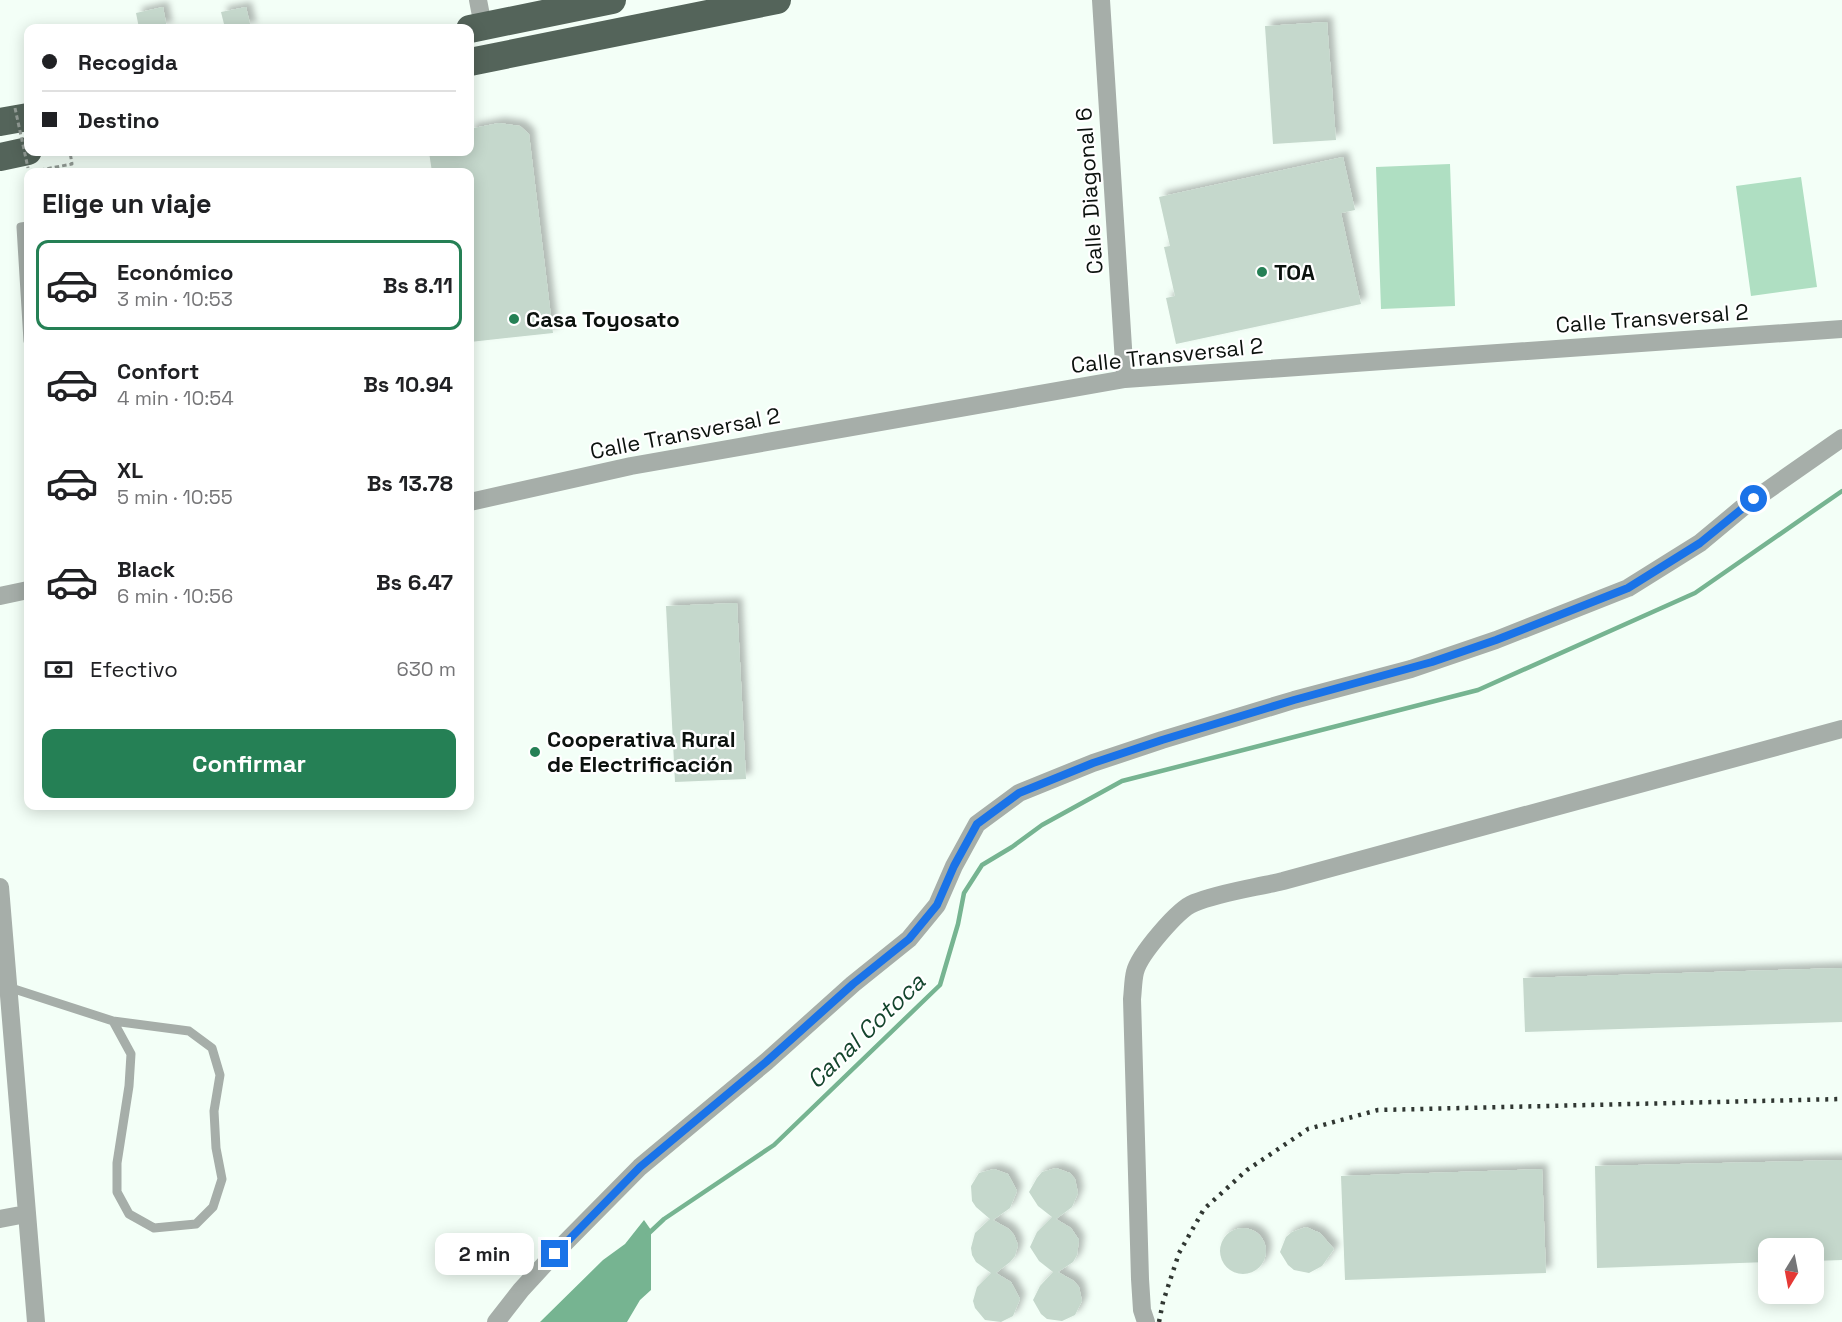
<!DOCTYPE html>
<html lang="es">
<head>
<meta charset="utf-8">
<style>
	body { margin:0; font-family:"Space Grotesk",sans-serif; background:#f6f6f6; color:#202124; height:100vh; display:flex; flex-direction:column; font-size:22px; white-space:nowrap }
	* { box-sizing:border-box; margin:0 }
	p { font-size:20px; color:#757577 }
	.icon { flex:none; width:33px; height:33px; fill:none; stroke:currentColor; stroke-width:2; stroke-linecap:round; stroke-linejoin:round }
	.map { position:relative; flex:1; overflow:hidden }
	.sheet { position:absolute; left:24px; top:168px; width:450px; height:642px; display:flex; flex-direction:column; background:#fff; border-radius:12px; box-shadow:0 3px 15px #0003 }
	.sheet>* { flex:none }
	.banner { position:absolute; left:24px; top:24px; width:450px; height:132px; border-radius:12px; box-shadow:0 3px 15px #0003; display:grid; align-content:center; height:132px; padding:0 18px; background:#fff }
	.needle { width:39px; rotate:190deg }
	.tools { position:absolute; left:1758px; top:1238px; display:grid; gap:12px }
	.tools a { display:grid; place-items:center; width:66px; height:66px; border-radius:12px; background:#fff; box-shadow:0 3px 15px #0003; font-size:30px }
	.end { position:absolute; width:27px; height:27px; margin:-14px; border:8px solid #1a73e8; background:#fff; box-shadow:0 0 0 3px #fff }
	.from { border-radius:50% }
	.bubble { position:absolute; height:42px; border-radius:12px; background:#fff; box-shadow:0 3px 15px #0003; font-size:20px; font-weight:600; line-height:42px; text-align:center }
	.banner b { display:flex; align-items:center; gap:21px; height:57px; font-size:22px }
	.banner b+b { border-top:2px solid #e0e0e0 }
	.banner i { width:15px; height:15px; background:#202124 }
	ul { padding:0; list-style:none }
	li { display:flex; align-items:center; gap:18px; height:90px; margin:0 12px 9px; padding:0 6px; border:3px solid transparent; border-radius:12px }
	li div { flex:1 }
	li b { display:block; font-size:22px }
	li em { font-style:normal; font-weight:600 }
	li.on { border-color:#258055 }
	li>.icon { width:54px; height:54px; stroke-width:1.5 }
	h2 { padding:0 18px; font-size:27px; line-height:72px }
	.pay { display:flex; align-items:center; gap:15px; height:66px; padding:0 18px; font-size:22px }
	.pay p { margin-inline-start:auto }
	.action { display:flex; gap:12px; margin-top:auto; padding:12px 18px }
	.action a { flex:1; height:69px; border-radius:12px; background:#258055; color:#fff; font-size:24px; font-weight:600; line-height:69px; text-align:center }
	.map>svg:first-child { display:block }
	.green { fill:#afdfc2 }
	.water { fill:#76b491 }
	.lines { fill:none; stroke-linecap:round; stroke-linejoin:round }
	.stream { stroke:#76b491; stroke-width:4.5 }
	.building { fill:#c5d8cc; filter:url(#shadow) }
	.path { stroke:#939c96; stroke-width:3; stroke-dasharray:4.5 3; stroke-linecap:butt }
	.service { stroke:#a6aea9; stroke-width:9 }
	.minor { stroke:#a6aea9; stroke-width:18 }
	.trunk { stroke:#54645a; stroke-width:28 }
	.rail { stroke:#303732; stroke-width:4.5; stroke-dasharray:3 6; stroke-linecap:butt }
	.path-bridge { stroke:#939c96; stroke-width:3; stroke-dasharray:4.5 3; stroke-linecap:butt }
	.route { stroke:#1a73e8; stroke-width:8 }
	.poi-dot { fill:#258055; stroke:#fff; stroke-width:2 }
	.labels { text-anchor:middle; stroke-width:4.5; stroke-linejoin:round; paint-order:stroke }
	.street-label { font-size:22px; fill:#0c120e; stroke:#fff }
	.poi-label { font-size:22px; font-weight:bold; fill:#0c120e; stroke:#fff; text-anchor:start }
	.water-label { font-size:24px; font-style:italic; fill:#14452d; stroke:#fff }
</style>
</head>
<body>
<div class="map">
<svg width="1842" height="1322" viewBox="0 0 1842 1322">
	<defs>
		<filter id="shadow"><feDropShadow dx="5.5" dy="-5.5" stdDeviation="3" flood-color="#0004"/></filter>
	</defs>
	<rect width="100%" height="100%" fill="#f3fff7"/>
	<path class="green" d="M1450 164 1455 306 1381 309 1376 167Z
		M1801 177 1817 287 1751 296 1736 186Z"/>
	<path class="water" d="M644 1220 651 1230V1290L640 1300 627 1322H540L603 1260 625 1244Z"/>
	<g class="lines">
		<path class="stream" d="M648 1234 664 1219 774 1145 940 985 958 924 964 893 982 865 1012 847 1042 825 1122 781 1478 690 1695 593 1842 491"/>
	</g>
	<path class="building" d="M163 7 167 28H139L136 13Z
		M246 7 251 28H225L221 12Z
		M1327 22 1336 140 1273 144 1265 26Z
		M499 123 520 126 529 134 553 333 470 342V172H432L429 152H470V130L474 128Z
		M1343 157 1355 210 1341 213 1361 304 1176 344 1166 298 1175 296 1164 247 1170 246 1159 197Z
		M737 603 746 779 675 782 666 606Z
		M1842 968V1022L1525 1032 1523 978Z
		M1842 1160V1260L1814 1261V1248H1768V1262L1597 1268 1595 1166Z
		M1056 1168 1070 1173 1075 1179 1078 1193 1072 1207 1056 1219 1071 1228 1079 1240 1077 1255 1073 1262 1058 1272 1074 1281 1079 1287 1082 1301 1075 1315 1062 1321 1047 1319 1041 1314 1033 1300 1040 1286 1053 1272 1039 1261 1030 1247 1037 1232 1052 1217 1038 1206 1029 1192 1037 1178 1042 1172Z
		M994 1169 1008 1174 1017 1191 1010 1208 993 1220 1009 1229 1014 1235 1018 1245 1015 1256 1010 1262 996 1273 1011 1282 1020 1299 1013 1316 1001 1322 985 1320 975 1308 973 1301 977 1287 991 1273 976 1262 972 1255 971 1248 975 1233 990 1219 976 1207 972 1201 971 1186 979 1173Z
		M1542 1169 1546 1273 1345 1280 1341 1176Z
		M1306 1227 1320 1233 1334 1249 1322 1266 1309 1273 1294 1270 1288 1265 1280 1252 1286 1237 1292 1232Z
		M1220 1251a23 23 0 1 1 46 0a23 23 0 1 1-46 0Z"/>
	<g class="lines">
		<path class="path" d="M40 170 72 164 70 152"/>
		<path class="service" d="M28 341 21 227 28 226
			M8 987 113 1021 189 1031 212 1048 220 1075 214 1111 216 1148 222 1179 213 1207 196 1224 154 1228 129 1214 117 1192V1163L129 1086 131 1054 113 1021"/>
		<path class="minor" d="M478 0 483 26
			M1101 0 1125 379
			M470 502 631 466 1125 379 1842 329
			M0 596 28 590
			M0 887 36 1322
			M0 1219 26 1214
			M496 1322 521 1290 554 1254 640 1167 766 1062 853 984 909 939 937 905 954 866 977 824 1019 793 1093 763 1162 740 1294 700 1411 669 1496 640 1628 588 1700 543 1742 508 1842 438
			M1146 1322 1142 1310 1140 1279 1132 999C1133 990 1133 980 1135 972 1139 955 1178 909 1194 903 1222 892 1254 888 1283 881L1842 729"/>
		<path class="trunk" d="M470 29 612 0
			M470 62 777 0
			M0 122 28 117
			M0 157 28 151"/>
		<path class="rail" d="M1159 1322 1163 1302 1179 1253 1204 1209 1247 1170 1308 1129 1378 1110 1842 1099"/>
		<path class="path-bridge" d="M15 108 28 168"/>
	</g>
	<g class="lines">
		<path class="route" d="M555 1254 640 1167 766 1062 853 984 909 939 937 905 954 866 977 824 1019 793 1093 763 1162 740 1294 700 1432 662 1496 640 1628 588 1700 543 1754 499"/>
	</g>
	<g class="poi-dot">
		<circle cx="1262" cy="272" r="6"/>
		<circle cx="514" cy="319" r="6"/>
		<circle cx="535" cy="752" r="6"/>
	</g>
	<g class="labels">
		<g class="street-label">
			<text transform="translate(1089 191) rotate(-94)" y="8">Calle Diagonal 6</text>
			<text transform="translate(1652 318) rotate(-4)" y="8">Calle Transversal 2</text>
			<text transform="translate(1167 355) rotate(-6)" y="8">Calle Transversal 2</text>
			<text transform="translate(685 433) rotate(-11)" y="8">Calle Transversal 2</text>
		</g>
		<g class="poi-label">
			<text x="1274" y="280">TOA</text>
			<text x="526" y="327">Casa Toyosato</text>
			<text x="547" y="747">Cooperativa Rural<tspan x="547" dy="25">de Electrificación</tspan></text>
		</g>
		<g class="water-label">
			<text transform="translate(866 1031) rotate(-44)" y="8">Canal Cotoca</text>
		</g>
	</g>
</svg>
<div class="tools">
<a><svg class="needle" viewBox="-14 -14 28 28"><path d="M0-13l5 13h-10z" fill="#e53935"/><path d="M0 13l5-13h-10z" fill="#757577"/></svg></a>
</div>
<i class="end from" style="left:1754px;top:499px"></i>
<i class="end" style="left:555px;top:1254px"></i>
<div class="bubble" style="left:435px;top:1233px;width:99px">2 min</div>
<div class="banner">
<b><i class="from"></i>Recogida</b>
<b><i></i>Destino</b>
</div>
<section class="sheet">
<h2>Elige un viaje</h2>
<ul>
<li class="on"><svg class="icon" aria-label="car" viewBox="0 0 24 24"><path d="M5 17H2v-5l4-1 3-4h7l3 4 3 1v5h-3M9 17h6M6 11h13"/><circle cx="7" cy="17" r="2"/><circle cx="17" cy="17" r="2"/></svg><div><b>Económico</b><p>3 min · 10:53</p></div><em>Bs 8.11</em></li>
<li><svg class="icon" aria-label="car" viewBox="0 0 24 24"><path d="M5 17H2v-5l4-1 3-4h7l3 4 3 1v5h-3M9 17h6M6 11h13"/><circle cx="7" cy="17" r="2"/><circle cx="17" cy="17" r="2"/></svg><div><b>Confort</b><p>4 min · 10:54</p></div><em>Bs 10.94</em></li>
<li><svg class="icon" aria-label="car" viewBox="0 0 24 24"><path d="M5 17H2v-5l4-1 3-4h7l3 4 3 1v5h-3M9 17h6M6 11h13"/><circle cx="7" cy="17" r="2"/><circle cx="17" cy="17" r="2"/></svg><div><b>XL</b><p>5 min · 10:55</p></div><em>Bs 13.78</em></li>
<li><svg class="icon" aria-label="car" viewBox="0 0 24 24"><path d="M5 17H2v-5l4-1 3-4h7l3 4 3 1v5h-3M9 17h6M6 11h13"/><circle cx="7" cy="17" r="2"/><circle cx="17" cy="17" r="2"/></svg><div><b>Black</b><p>6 min · 10:56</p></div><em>Bs 6.47</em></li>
</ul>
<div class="pay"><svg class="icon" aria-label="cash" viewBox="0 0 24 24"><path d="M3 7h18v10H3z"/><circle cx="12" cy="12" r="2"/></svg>Efectivo<p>630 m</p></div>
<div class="action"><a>Confirmar</a></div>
</section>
</div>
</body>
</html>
